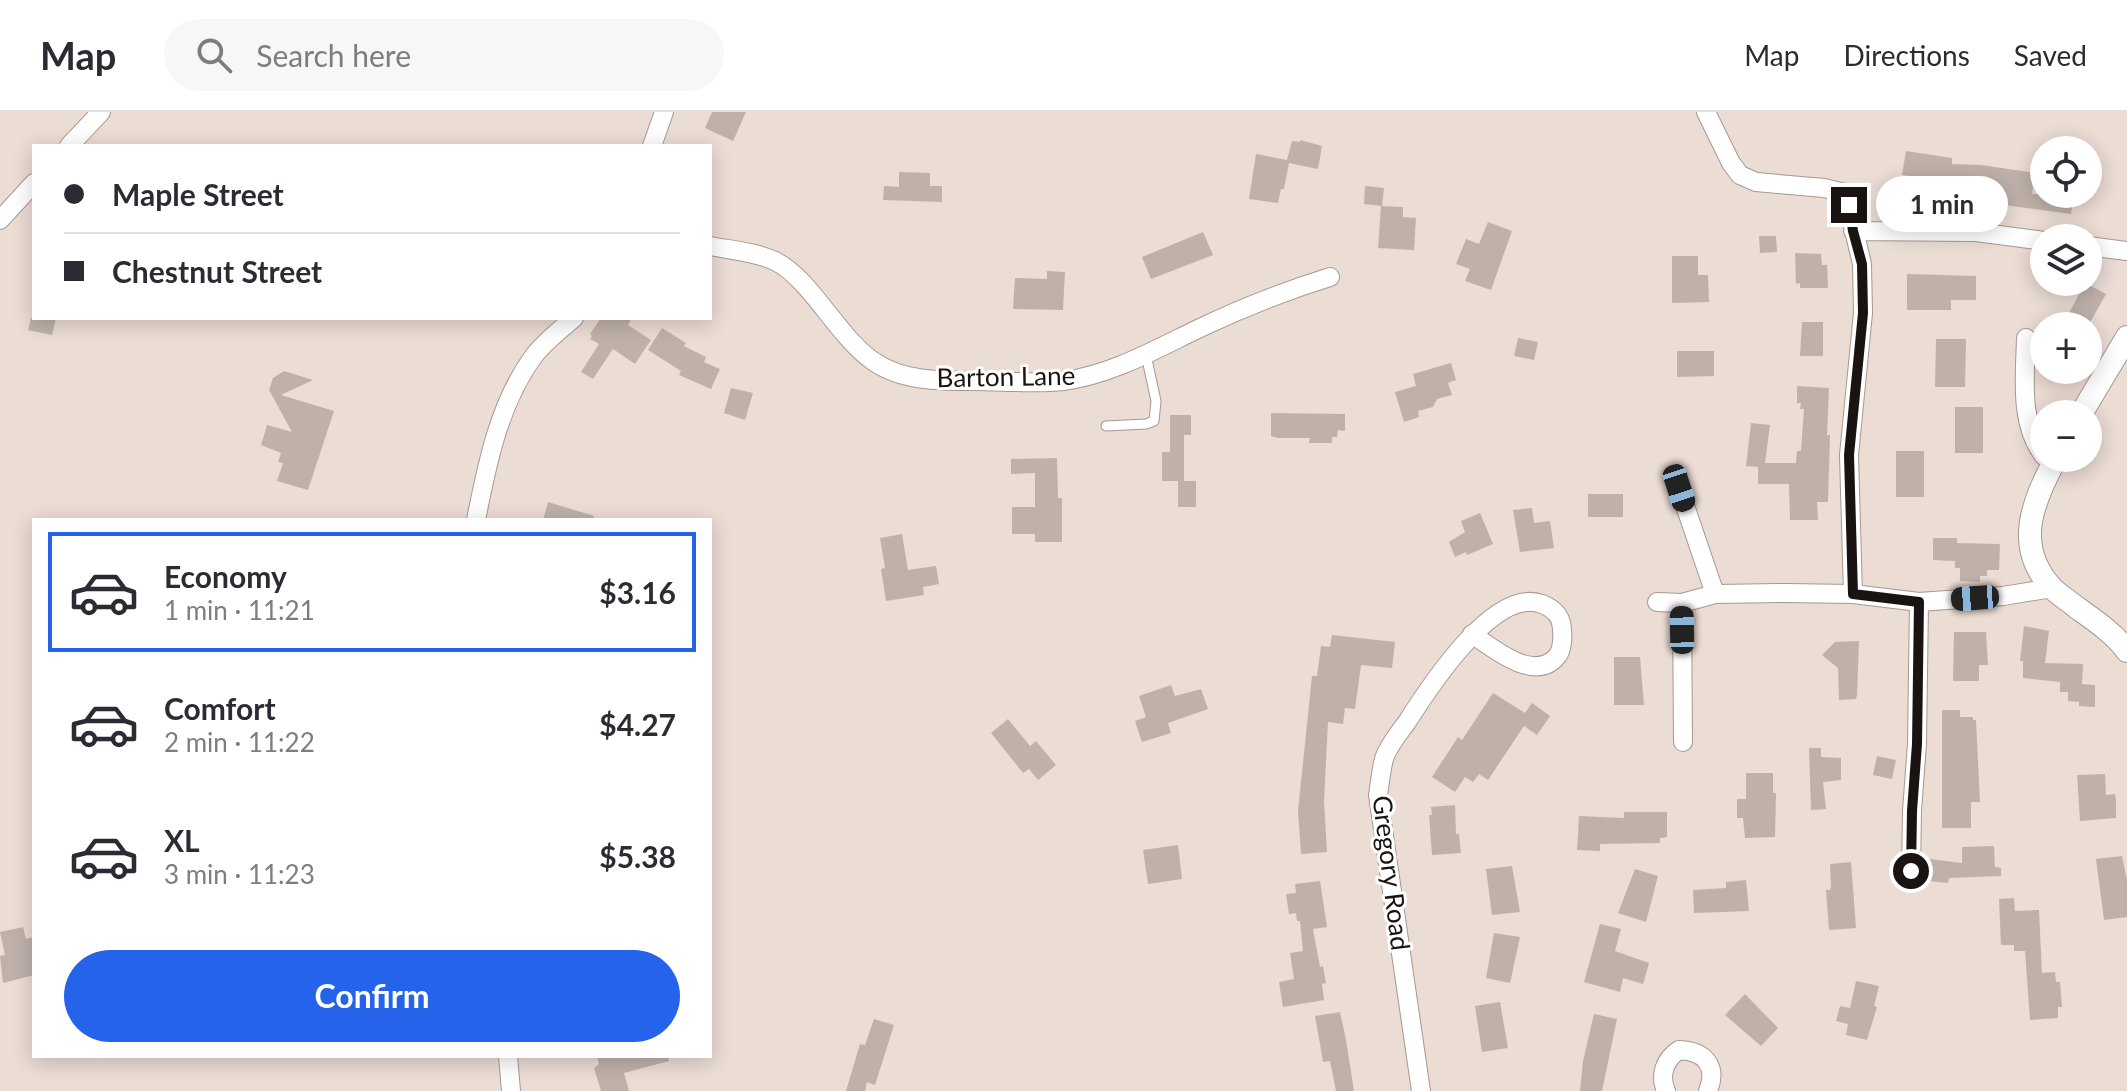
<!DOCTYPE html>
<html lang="en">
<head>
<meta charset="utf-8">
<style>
	body { margin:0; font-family:Lato,sans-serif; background:#f7f7f7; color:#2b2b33; height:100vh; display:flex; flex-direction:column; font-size:30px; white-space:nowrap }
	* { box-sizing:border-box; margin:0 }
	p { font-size:26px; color:#7c7c81 }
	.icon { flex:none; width:44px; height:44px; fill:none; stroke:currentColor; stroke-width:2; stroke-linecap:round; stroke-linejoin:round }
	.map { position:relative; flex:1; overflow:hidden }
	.side { position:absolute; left:32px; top:406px; width:680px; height:540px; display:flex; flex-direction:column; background:#fff; border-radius:0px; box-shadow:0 4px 20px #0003 }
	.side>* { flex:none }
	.banner { position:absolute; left:32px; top:32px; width:680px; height:176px; border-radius:0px; box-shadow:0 4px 20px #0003; display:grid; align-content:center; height:176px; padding:0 32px; background:#fff }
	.buttons { position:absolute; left:2030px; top:24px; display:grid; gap:16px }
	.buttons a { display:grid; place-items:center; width:72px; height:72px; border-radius:50%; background:#fff; box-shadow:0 4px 20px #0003; font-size:40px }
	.end { position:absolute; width:36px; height:36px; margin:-18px; border:10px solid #191411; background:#fff; box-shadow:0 0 0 4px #fff }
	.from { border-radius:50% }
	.bubble { position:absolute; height:56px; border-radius:28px; background:#fff; box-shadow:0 4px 20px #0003; font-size:26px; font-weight:700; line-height:56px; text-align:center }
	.car { position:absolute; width:24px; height:48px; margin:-24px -12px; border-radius:10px; box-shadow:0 0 6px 2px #0007; background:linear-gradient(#222 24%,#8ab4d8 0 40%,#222 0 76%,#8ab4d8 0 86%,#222 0) }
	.banner b { display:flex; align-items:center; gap:28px; height:76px; font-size:30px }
	.banner b+b { border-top:2px solid #e1e1e2 }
	.banner i { width:20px; height:20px; background:#2b2b33 }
	ul { padding:14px 0 0; list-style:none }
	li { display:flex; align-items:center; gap:24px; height:120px; margin:0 16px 12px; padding:0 16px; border:4px solid transparent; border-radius:0px }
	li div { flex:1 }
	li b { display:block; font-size:30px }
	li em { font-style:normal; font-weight:700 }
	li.current { border-color:#2563eb }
	li>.icon { width:72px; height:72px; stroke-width:1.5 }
	.action { display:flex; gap:16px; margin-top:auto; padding:16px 32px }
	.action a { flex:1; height:92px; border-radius:48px; background:#2563eb; color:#fff; font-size:32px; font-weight:700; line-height:92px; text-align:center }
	header { display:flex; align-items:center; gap:48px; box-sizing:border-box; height:112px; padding:0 40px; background:#fff; border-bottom:2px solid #e1e1e2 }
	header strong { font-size:38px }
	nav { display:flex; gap:44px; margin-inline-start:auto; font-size:28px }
	.search { width:560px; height:72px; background:#f7f7f7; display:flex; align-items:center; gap:20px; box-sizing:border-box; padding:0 28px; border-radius:44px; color:#7c7c81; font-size:30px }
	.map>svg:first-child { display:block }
	.building { fill:#bfb1aa }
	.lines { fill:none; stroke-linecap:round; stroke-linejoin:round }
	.service-casing { stroke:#a69891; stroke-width:11 }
	.minor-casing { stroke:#a69891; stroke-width:20 }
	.tertiary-casing { stroke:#a69891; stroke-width:24 }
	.service { stroke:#fff; stroke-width:9 }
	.minor { stroke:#fff; stroke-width:18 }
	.tertiary { stroke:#fff; stroke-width:22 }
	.route { stroke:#191411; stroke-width:10 }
	.labels { text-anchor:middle; stroke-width:6; stroke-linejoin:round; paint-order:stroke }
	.street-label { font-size:26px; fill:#191411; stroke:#fff }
</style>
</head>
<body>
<header>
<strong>Map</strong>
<div class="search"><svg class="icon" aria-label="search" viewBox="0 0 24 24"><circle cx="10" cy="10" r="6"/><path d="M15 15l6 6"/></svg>Search here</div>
<nav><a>Map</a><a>Directions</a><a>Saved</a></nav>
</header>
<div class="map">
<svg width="2127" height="979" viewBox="0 0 2127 979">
	<rect width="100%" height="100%" fill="#ebdcd4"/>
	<path class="building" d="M712 0H746L733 29 705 16Z
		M1300 28 1322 34 1318 57 1289 51 1284 77H1281L1278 91 1249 87 1256 42 1287 48 1292 29 1300 30Z
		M1906 39 1952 46V52L1981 53 2035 61 2032 82H2074L2071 102 1981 90 1980 93 1967 91 1963 83 1964 76 1927 70 1929 67 1902 63Z
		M899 60 930 61V74H942V90L883 88 884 74 899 75Z
		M1365 74 1384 76 1382 94 1364 92Z
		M1381 94 1403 95V105L1416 106 1414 138 1378 136Z
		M1488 110 1512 119 1491 178 1465 169 1470 157 1456 152 1466 127 1479 132Z
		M1203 120 1213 143 1151 167 1142 145Z
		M1759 124H1776L1777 140 1760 141Z
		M1795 141 1821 142 1822 153H1827L1828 176H1800V171L1796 172Z
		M1672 144H1698V163H1708L1709 190 1672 191Z
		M1047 159 1065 160 1063 198 1013 197 1015 166 1047 167Z
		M1907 162 1976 164V188H1951V198H1907Z
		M2085 171 2106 182 2088 214 2068 203Z
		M31 206H56L52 223 28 218Z
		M601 206H632L628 213 651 228 635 252 613 237 593 267 581 260 599 232 590 227 592 224 590 222Z
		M1802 210H1823V244H1800Z
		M662 216 686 231 684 234 706 245 704 250 720 257 711 277 679 263 681 259 648 238Z
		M1518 226 1538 230 1534 248 1514 244Z
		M1936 227H1966L1965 275H1935Z
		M1677 239H1714V264L1677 265Z
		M1451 251 1456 268 1448 271 1452 283 1437 287 1433 295 1418 299 1419 305 1404 310 1395 280 1416 274 1413 262Z
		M284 259 313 268 281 283 334 299 308 378 277 369 283 351 278 350 281 341 261 333 267 313 292 320 269 278 273 266Z
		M1797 274 1829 276 1827 323H1830L1828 390H1817L1818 408H1790L1789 372H1758V355L1746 354 1751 311 1770 313 1765 351H1796L1797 339H1801L1804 297H1800L1801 291H1797Z
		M731 276 753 281 745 308 724 301Z
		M1955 295H1983V341H1955Z
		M1271 301 1345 302V319L1338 318 1337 325H1332V331H1309L1310 326H1278L1271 324Z
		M1170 303H1191V323H1184V369H1196V395H1178V369H1162V340H1170Z
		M1896 339H1924V385H1896Z
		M1057 346 1058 386H1062V430H1035V422H1012V395H1035V361L1011 362V347Z
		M1588 382H1623V405H1588Z
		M548 390 594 404V408H543Z
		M1532 396 1534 411 1550 409 1554 436 1520 440 1513 398Z
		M1480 401 1493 432 1467 443 1466 440 1455 445 1449 430 1465 420 1461 409Z
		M902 422 908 458 936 454 939 472 923 475 924 483 886 489 881 457 885 456 880 426Z
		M1933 426H1957V431L2000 432 1999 458H1987V464H1980V470L1960 469V456H1955V449L1933 448Z
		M2024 514 2049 519 2045 551 2083 552 2082 572 2095 573V595L2079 594V590L2068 589V580H2060V570L2023 566V549H2020Z
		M1954 520H1986L1988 553H1979V569H1953Z
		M1332 523 1395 530 1392 556 1361 553 1355 597 1345 596 1343 612 1328 610 1324 689 1327 740 1301 742 1298 699 1312 564H1317L1321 534 1330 535Z
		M1859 529 1857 583 1856 587 1839 588 1838 556 1822 543 1835 530Z
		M1614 545H1640L1644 593H1614Z
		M1171 573 1175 584 1201 577 1208 597 1168 611 1171 621 1142 630 1135 609 1146 605 1139 584Z
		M1493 581 1525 601 1532 591 1550 604 1537 623 1524 614 1488 668 1479 662 1473 670 1465 665 1455 680 1432 665 1458 625 1462 628Z
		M1942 598H1960V605H1973V608H1976L1980 690H1971V716H1942Z
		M1008 607 1030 634 1036 629 1056 653 1038 668 1029 657 1023 661 991 621Z
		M1809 636H1821V645L1841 646V668L1823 670 1826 697 1811 698Z
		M1877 644 1896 648 1892 667 1873 663Z
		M1746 661H1773V681H1776L1775 725 1745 726 1743 706H1737V687H1746Z
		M2105 662 2106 683 2115 682 2116 687V706L2080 709 2077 663Z
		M1455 693 1456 722H1459L1461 741 1432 743 1429 703H1432L1431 695Z
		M1624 700H1667V725L1660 726V731L1600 732V739L1577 738 1579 704 1624 706Z
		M1178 733 1182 767 1148 772 1143 738Z
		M1994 734 1995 755 2001 756V764L1949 766 1948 771 1928 769 1930 747 1962 751V735Z
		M2122 744 2127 768V805L2104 808 2096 747Z
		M1851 750 1856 816 1829 818 1826 778H1830L1831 774 1830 752Z
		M1512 754 1520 800 1492 803 1486 757Z
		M1635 757 1658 764 1646 810 1618 801Z
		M1746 768 1749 799 1694 801 1693 778 1726 776V770Z
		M1320 769 1327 815 1313 817 1320 855 1323 854 1326 871 1322 872 1324 888 1283 895 1279 870 1294 867 1290 841 1303 839 1300 809H1297L1296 801 1289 802 1286 782 1296 781 1295 772Z
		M2014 786 2015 799 2039 798 2042 861 2055 860 2056 870H2060L2062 895H2058V906L2030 908 2025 839H2014V833H2001L1999 787Z
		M1600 812 1621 817 1615 839 1649 851 1643 872 1623 866 1620 880 1584 870Z
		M23 815 26 827 34 825V863L3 871 0 844 5 843 0 820Z
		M1494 821 1520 825 1510 871 1486 866Z
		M1856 869 1879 874 1874 894 1877 895 1867 928 1846 923 1848 912 1836 909 1840 894 1850 896Z
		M1745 882 1778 916 1761 934 1725 903Z
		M1500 890 1508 936 1482 940 1475 894Z
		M1340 900 1346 928 1354 979H1336L1330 949 1323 950 1320 932 1315 904Z
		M1594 902 1617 907 1602 979H1580L1583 949Z
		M874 907 894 913 875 973 867 970 865 979H846L860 932 865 933Z
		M597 944H668L669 949 624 961 629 979H601L594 956 599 952Z"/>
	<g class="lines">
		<g class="service-casing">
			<path id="service" d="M1106 314 1146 312 1154 309 1156 289 1146 243"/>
		</g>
		<g class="minor-casing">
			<path id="minor" d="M1706 0 1731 51 1740 63 1756 70 1824 76 1845 81 1862 152 1863 201 1849 343 1853 482
				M69 34 101 0
				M652 34 664 0
				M0 108 34 71
				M1853 119 1976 120 2044 129
				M710 134C731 138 756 140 775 149 811 167 837 224 873 249 901 269 939 269 972 269 1002 269 1034 272 1064 269 1113 262 1156 237 1200 216 1242 196 1285 179 1330 165
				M2088 134 2127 139
				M2026 226C2025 265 2019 312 2044 344
				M1679 376 1715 482
				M476 408C487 352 499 292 533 245 544 230 560 218 574 206
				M1657 490 1682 491 1715 482 1785 481 1853 482 1919 490 2003 484 2052 476
				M1682 491 1683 630
				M1911 759 1912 699 1917 632 1919 490
				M508 944 511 979
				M1421 979 1378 683C1380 671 1381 658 1384 647 1388 634 1399 621 1407 610 1428 577 1494 474 1542 492 1555 497 1562 505 1562 519 1563 526 1562 537 1558 543 1536 573 1491 535 1472 522
				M1666 979C1659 963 1665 947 1679 938 1705 939 1718 954 1708 979"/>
		</g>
		<g class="tertiary-casing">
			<path id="tertiary" d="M2081 302 2127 225
				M2056 346C2033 389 2013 434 2052 476 2059 483 2069 489 2076 495 2094 508 2114 521 2127 539"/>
		</g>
		<use href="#service" class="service"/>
		<use href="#minor" class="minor"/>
		<use href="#tertiary" class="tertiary"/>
	</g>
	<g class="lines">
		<path class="route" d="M1849 93 1853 119 1862 152 1863 201 1849 343 1853 482 1919 490 1917 632 1912 699 1911 759"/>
	</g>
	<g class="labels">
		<g class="street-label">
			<text transform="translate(1006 265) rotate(-1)" y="9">Barton Lane</text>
			<text transform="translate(1391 761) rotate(83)" y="9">Gregory Road</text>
		</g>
	</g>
</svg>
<div class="buttons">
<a><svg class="icon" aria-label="locate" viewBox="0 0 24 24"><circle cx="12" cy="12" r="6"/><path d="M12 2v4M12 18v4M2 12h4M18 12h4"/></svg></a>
<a><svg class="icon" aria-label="layers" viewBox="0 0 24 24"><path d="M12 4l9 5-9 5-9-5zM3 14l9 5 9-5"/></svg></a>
<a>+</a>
<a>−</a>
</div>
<i class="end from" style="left:1911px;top:759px"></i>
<i class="end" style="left:1849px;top:93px"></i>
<div class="bubble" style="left:1876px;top:64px;width:132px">1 min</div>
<i class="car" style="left:1679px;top:376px;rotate:162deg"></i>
<i class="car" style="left:1975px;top:486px;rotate:266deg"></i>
<i class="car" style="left:1682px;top:518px;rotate:359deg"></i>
<div class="banner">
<b><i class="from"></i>Maple Street</b>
<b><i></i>Chestnut Street</b>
</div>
<section class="side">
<ul>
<li class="current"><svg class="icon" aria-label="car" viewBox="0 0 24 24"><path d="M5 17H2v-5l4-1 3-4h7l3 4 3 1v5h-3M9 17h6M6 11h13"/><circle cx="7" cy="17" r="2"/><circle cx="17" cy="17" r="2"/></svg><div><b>Economy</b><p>1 min · 11:21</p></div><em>$3.16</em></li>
<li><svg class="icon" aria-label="car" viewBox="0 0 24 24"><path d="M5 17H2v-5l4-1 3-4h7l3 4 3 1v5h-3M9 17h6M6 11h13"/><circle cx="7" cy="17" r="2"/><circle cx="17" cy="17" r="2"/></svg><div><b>Comfort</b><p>2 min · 11:22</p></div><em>$4.27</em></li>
<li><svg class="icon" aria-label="car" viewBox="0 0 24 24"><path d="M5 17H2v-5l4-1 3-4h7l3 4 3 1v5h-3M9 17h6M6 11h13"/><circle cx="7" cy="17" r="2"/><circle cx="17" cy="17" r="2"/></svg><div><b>XL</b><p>3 min · 11:23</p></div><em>$5.38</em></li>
</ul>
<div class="action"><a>Confirm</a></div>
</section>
</div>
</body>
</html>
